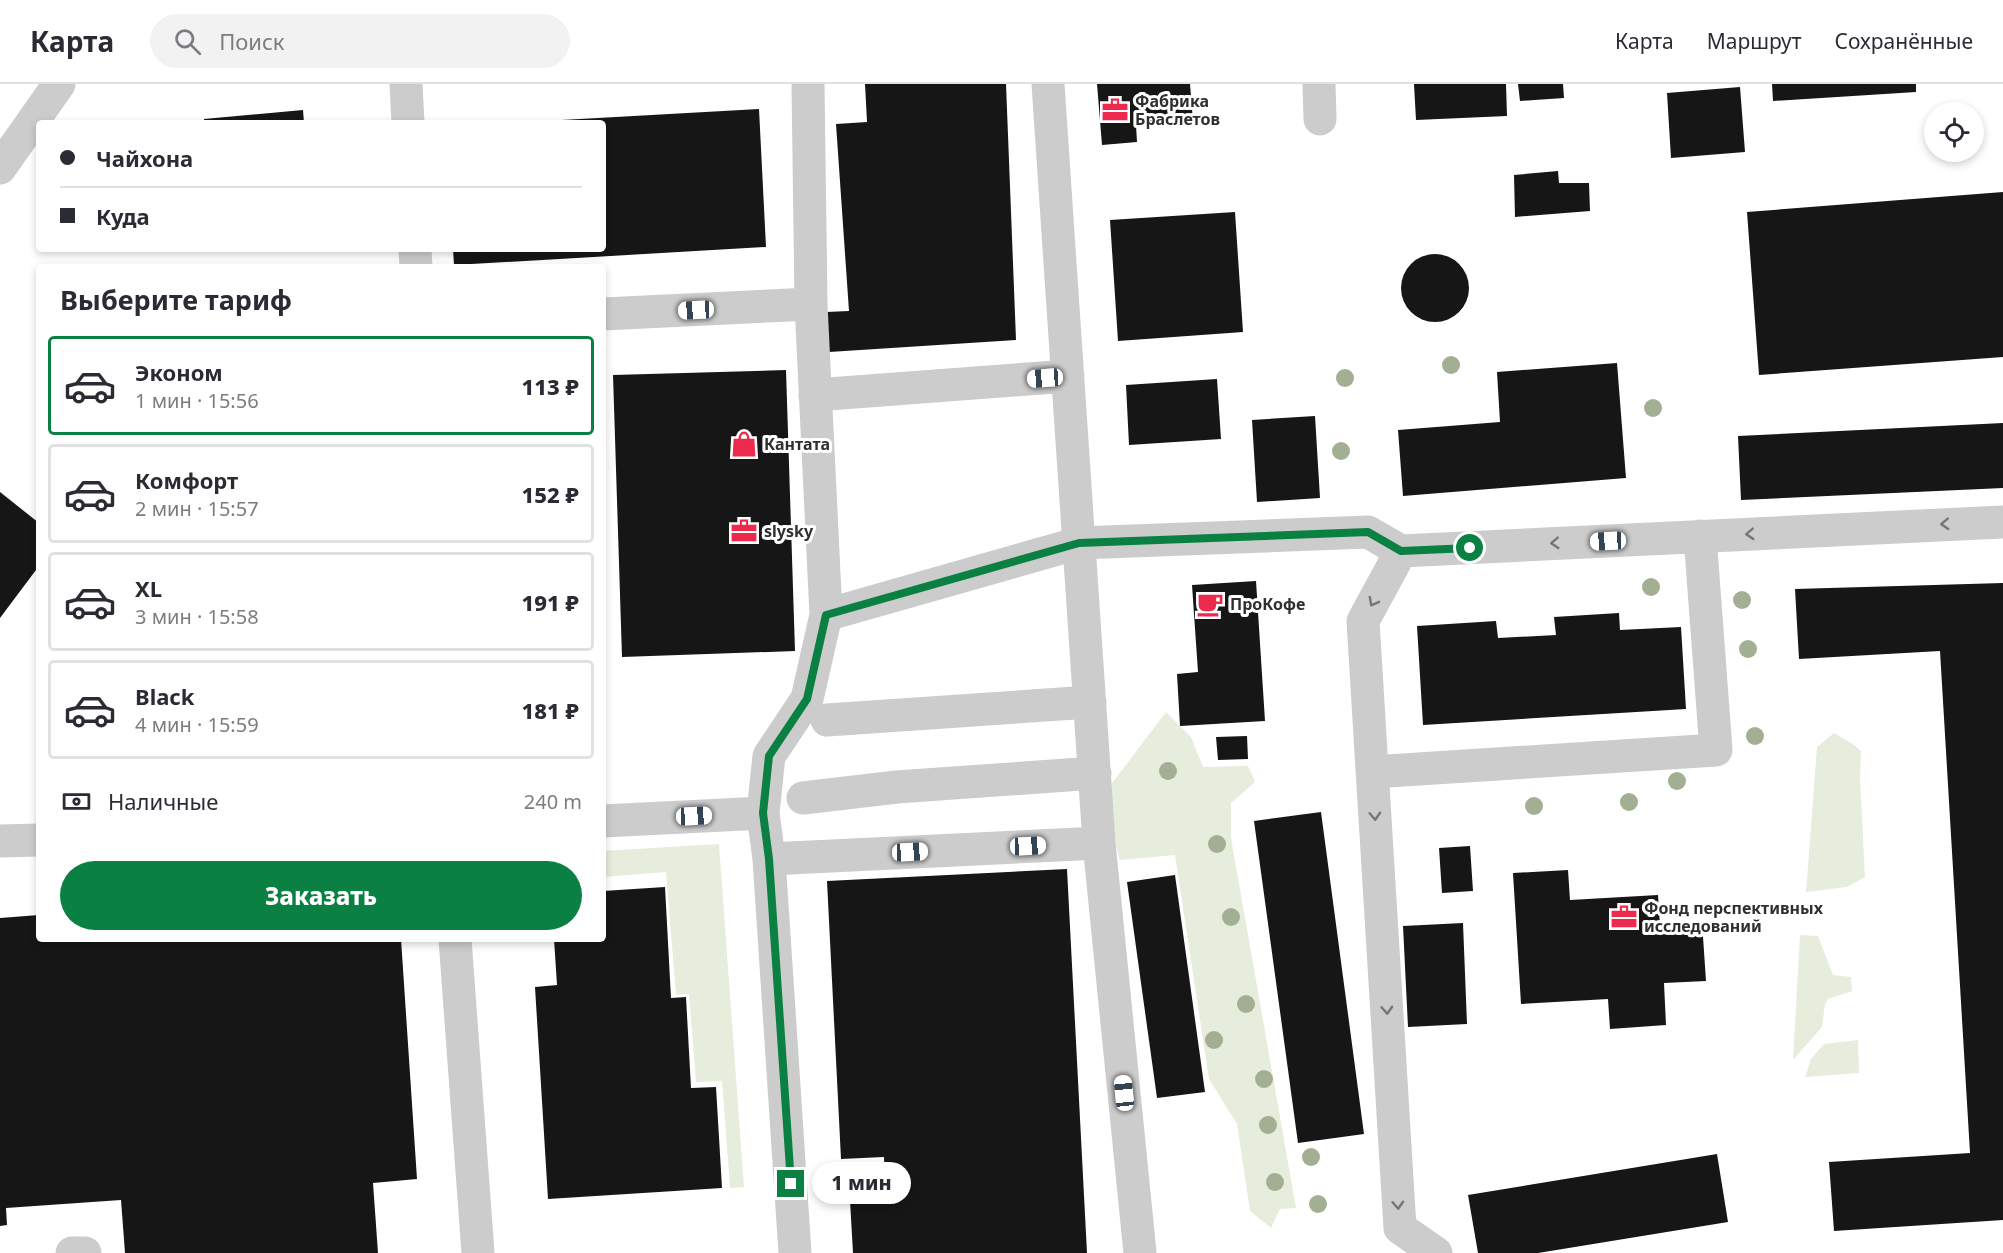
<!DOCTYPE html>
<html lang="ru">
<head>
<meta charset="utf-8">
<style>
	body { margin:0; font-family:"Noto Sans",sans-serif; background:#f2f2f3; color:#2b2b33; height:100vh; display:flex; flex-direction:column; font-size:22px; white-space:nowrap }
	* { box-sizing:border-box; margin:0 }
	p { font-size:20px; color:#7c7c81 }
	.icon { flex:none; width:33px; height:33px; fill:none; stroke:currentColor; stroke-width:2; stroke-linecap:round; stroke-linejoin:round }
	.map { position:relative; flex:1; overflow:hidden }
	.panel { position:absolute; left:36px; top:180px; width:570px; height:678px; display:flex; flex-direction:column; background:#fff; border-radius:6px; box-shadow:0 3px 9px #0003 }
	.panel>* { flex:none }
	.guide { position:absolute; left:36px; top:36px; width:570px; height:132px; border-radius:6px; box-shadow:0 3px 9px #0003; display:grid; align-content:center; height:132px; padding:0 24px; background:#fff }
	.controls { position:absolute; left:1924px; top:18px; display:grid; gap:12px }
	.controls a { display:grid; place-items:center; width:60px; height:60px; border-radius:50%; background:#fff; box-shadow:0 3px 9px #0003; font-size:30px }
	.end { position:absolute; width:27px; height:27px; margin:-14px; border:8px solid #0b8043; background:#fff; box-shadow:0 0 0 3px #fff }
	.from { border-radius:50% }
	.bubble { position:absolute; height:42px; border-radius:21px; background:#fff; box-shadow:0 3px 9px #0003; font-size:20px; font-weight:800; line-height:42px; text-align:center }
	.car { position:absolute; width:18px; height:36px; margin:-18px -9px; border-radius:8px; box-shadow:0 0 4px 2px #0007; background:linear-gradient(#fff 24%,#345 0 40%,#fff 0 76%,#345 0 86%,#fff 0) }
	.guide b { display:flex; align-items:center; gap:21px; height:57px; font-size:22px }
	.guide b+b { border-top:2px solid #e1e1e2 }
	.guide i { width:15px; height:15px; background:#2b2b33 }
	ul { padding:0; list-style:none }
	li { display:flex; align-items:center; gap:18px; height:99px; margin:0 12px 9px; padding:0 12px; border:3px solid #e1e1e2; border-radius:6px }
	li div { flex:1 }
	li b { display:block; font-size:22px }
	li em { font-style:normal; font-weight:800 }
	li.selected { border-color:#0b8043 }
	li>.icon { width:54px; height:54px; stroke-width:1.5 }
	h2 { padding:0 24px; font-size:27px; line-height:72px }
	.pay { display:flex; align-items:center; gap:15px; height:66px; padding:0 24px; font-size:22px }
	.pay p { margin-inline-start:auto }
	.action { display:flex; gap:12px; margin-top:auto; padding:12px 24px }
	.action a { flex:1; height:69px; border-radius:36px; background:#0b8043; color:#fff; font-size:24px; font-weight:800; line-height:69px; text-align:center }
	header { display:flex; align-items:center; gap:36px; box-sizing:border-box; height:84px; padding:0 30px; background:#fff; border-bottom:2px solid #e1e1e2 }
	header strong { font-size:28px }
	nav { display:flex; gap:33px; margin-inline-start:auto; font-size:21px }
	.search { width:420px; height:54px; background:#f2f2f3; display:flex; align-items:center; gap:15px; box-sizing:border-box; padding:0 21px; border-radius:33px; color:#7c7c81; font-size:22px }
	.map>svg:first-child { display:block }
	.green { fill:#e7eddc }
	.building { fill:#161616 }
	.lines { fill:none; stroke-linecap:round; stroke-linejoin:round }
	.minor { stroke:#ccc; stroke-width:33 }
	.tree { fill:#a3af93 }
	.oneway { stroke:#767676 }
	.route { stroke:#0b8043; stroke-width:8 }
	.labels { text-anchor:middle; stroke-width:6; stroke-linejoin:round; paint-order:stroke }
	.poi-label { font-size:16px; font-weight:bold; fill:#2f2f2f; stroke:#fff; text-anchor:start }
</style>
</head>
<body>
<header>
<strong>Карта</strong>
<div class="search"><svg class="icon" aria-label="search" viewBox="0 0 24 24"><circle cx="10" cy="10" r="6"/><path d="M15 15l6 6"/></svg>Поиск</div>
<nav><a>Карта</a><a>Маршрут</a><a>Сохранённые</a></nav>
</header>
<div class="map">
<svg width="2003" height="1169" viewBox="0 0 2003 1169">
	<rect width="100%" height="100%" fill="#fff"/>
	<path class="green" d="M1166 628 1191 653 1203 683 1248 682 1255 698 1231 719V754L1296 1124 1280 1125 1271 1144 1250 1127 1237 1040 1209 995 1175 771 1120 776 1116 762 1110 702Z
		M1834 649 1854 661 1861 667 1860 695 1865 793 1847 803 1806 808 1817 663Z
		M719 760 744 1103 730 1104 722 997 696 998 689 910 676 911 666 788 603 793V767Z
		M1800 851 1818 852 1833 891 1851 893 1852 907 1828 915 1825 920 1822 943 1793 976Z
		M1858 956 1859 989 1805 993 1811 975 1824 960Z"/>
	<path class="building" d="M865 0H1006L1016 256 829 268 826 228 849 227 836 40 867 38Z
		M1097 0H1190L1193 37 1136 41 1137 58 1102 61Z
		M1414 0H1506L1507 32 1416 36Z
		M1518 0H1563L1564 14 1520 17Z
		M1772 0H1916V8L1773 17Z
		M1740 3 1745 68 1671 74 1667 9Z
		M759 25 766 163 454 181 453 165H603V39H544V37Z
		M303 26 304 39H204V35Z
		M1558 87 1559 99H1589L1590 127 1515 133 1514 91Z
		M2003 108V273L1759 291 1747 128Z
		M1235 128 1243 248 1118 257 1110 136Z
		M1401 204a34 34 0 1 1 68 0a34 34 0 1 1-68 0Z
		M1617 279 1626 394 1403 412 1398 346 1500 338 1497 288Z
		M786 286 795 567 622 573 613 291Z
		M1217 295 1221 355 1129 361 1126 301Z
		M1315 332 1320 414 1257 418 1252 336Z
		M2003 339V404L1741 416 1738 352Z
		M0 408 39 439V482L0 534Z
		M1256 497 1265 637 1180 642 1177 590 1198 588 1192 501Z
		M2003 499V1136L1834 1147 1829 1078 1970 1069 1940 567 1799 575 1795 505Z
		M1619 529 1620 546 1681 543 1686 625 1423 641 1417 542 1496 537 1498 554 1556 551 1554 533Z
		M1247 652 1248 675 1218 676 1216 653Z
		M1321 728 1364 1050 1298 1059 1254 737Z
		M1470 762 1473 807 1442 809 1439 764Z
		M1067 785 1087 1169H853L849 1099 885 1097 884 1073 841 1075 827 797Z
		M1568 786 1570 816 1658 811 1660 841 1702 838 1706 897 1664 899 1666 941 1610 945 1608 915 1521 920 1513 789Z
		M1175 791 1205 1008 1157 1014 1127 798Z
		M665 803 671 914 686 913 691 1004 716 1003 722 1104 548 1115 535 903 557 901 554 855H603V807Z
		M39 831V855H401L417 1095 373 1099 378 1169H125L121 1116 6 1124 7 1141 0 1142V834Z
		M1463 839 1467 940 1408 943 1403 842Z
		M1717 1070 1728 1138 1538 1169H1478L1468 1111Z"/>
	<g class="lines">
		<path class="minor" d="M406 0 408 39
			M808 0 811 220 826 531 1079 459 1368 448 1401 467 2003 438
			M1048 0 1099 759 1140 1169
			M1319 0 1320 35
			M0 84 59 0
			M415 165 416 183
			M603 230 811 220
			M815 311 1068 292
			M1401 467 1363 537 1400 1144 1436 1169
			M827 636 1090 618
			M1372 688 1716 666 1700 452
			M803 714 897 703 1095 689
			M763 729 769 672 807 615 826 531
			M603 737 763 729 769 775 1099 759
			M0 757 39 756
			M769 775 795 1169
			M455 855 478 1169
			M72 1169H85"/>
	</g>
	<g class="tree">
		<circle cx="1451" cy="281" r="9"/>
		<circle cx="1345" cy="294" r="9"/>
		<circle cx="1653" cy="324" r="9"/>
		<circle cx="1341" cy="367" r="9"/>
		<circle cx="1651" cy="503" r="9"/>
		<circle cx="1742" cy="516" r="9"/>
		<circle cx="1748" cy="565" r="9"/>
		<circle cx="1755" cy="652" r="9"/>
		<circle cx="1168" cy="687" r="9"/>
		<circle cx="1677" cy="697" r="9"/>
		<circle cx="1629" cy="718" r="9"/>
		<circle cx="1534" cy="722" r="9"/>
		<circle cx="1217" cy="760" r="9"/>
		<circle cx="1231" cy="833" r="9"/>
		<circle cx="1246" cy="920" r="9"/>
		<circle cx="1214" cy="956" r="9"/>
		<circle cx="1264" cy="995" r="9"/>
		<circle cx="1268" cy="1041" r="9"/>
		<circle cx="1311" cy="1073" r="9"/>
		<circle cx="1275" cy="1098" r="9"/>
		<circle cx="1318" cy="1120" r="9"/>
	</g>
	<defs><path id="oneway-chevron" d="M-2-3.5L2.5 0L-2 3.5" fill="none" stroke-width="1.6" stroke-linecap="round" stroke-linejoin="round" transform="scale(1.5)"/></defs>
	<g class="oneway">
		<use href="#oneway-chevron" transform="translate(1945 440) rotate(177)"/>
		<use href="#oneway-chevron" transform="translate(1750 450) rotate(177)"/>
		<use href="#oneway-chevron" transform="translate(1555 459) rotate(177)"/>
		<use href="#oneway-chevron" transform="translate(1373 518) rotate(118)"/>
		<use href="#oneway-chevron" transform="translate(1375 732) rotate(87)"/>
		<use href="#oneway-chevron" transform="translate(1387 926) rotate(87)"/>
		<use href="#oneway-chevron" transform="translate(1398 1121) rotate(87)"/>
	</g>
	<g class="lines">
		<path class="route" d="M791 1100 769 775 763 729 769 672 807 615 826 531 1079 459 1368 448 1401 467 1470 464"/>
	</g>
	<defs>
		<g id="office-bare" transform="scale(2.07)"><path d="M-6-3h4V-5.5h4V-3h4V5H-6ZM-1-4.5V-3h2v-1.5ZM-6 0V1H6V0Z" fill="#ec2a4e" stroke="#fff" stroke-width="2.5" paint-order="stroke"/></g>
		<g id="shop-bare" transform="scale(2.07)"><path d="M-5-2.5h2.3a2.7 3.5 0 0 1 5.4 0H5L5.5 6h-11ZM-1.5-2.5h3a1.5 2.3 0 0 0-3 0Z" fill="#ec2a4e" stroke="#fff" stroke-width="2.5" paint-order="stroke"/></g>
		<g id="cafe-bare" transform="scale(2.07)"><path d="M-5.5-4.5H6V0H3Q3 3.5 0 3.5H-2.5Q-5.5 3.5-5.5 0ZM3-3.2v2h1.7v-2ZM-6 4.5H4V6H-6Z" fill="#ec2a4e" stroke="#fff" stroke-width="2.5" paint-order="stroke"/></g>
	</defs>
	<g fill-rule="evenodd">
		<use href="#office-bare" x="1115" y="26"/>
		<use href="#shop-bare" x="744" y="360"/>
		<use href="#office-bare" x="744" y="447"/>
		<use href="#cafe-bare" x="1210" y="520"/>
		<use href="#office-bare" x="1624" y="833"/>
	</g>
	<g class="labels">
		<g class="poi-label">
			<text x="1135" y="23">Фабрика<tspan x="1135" dy="18">Браслетов</tspan></text>
			<text x="764" y="366">Кантата</text>
			<text x="764" y="453">slysky</text>
			<text x="1230" y="526">ПроКофе</text>
			<text x="1644" y="830">Фонд перспективных<tspan x="1644" dy="18">исследований</tspan></text>
		</g>
	</g>
</svg>
<div class="controls">
<a><svg class="icon" aria-label="locate" viewBox="0 0 24 24"><circle cx="12" cy="12" r="6"/><path d="M12 2v4M12 18v4M2 12h4M18 12h4"/></svg></a>
</div>
<i class="end from" style="left:1470px;top:464px"></i>
<i class="end" style="left:791px;top:1100px"></i>
<div class="bubble" style="left:812px;top:1078px;width:99px">1 мин</div>
<i class="car" style="left:696px;top:226px;rotate:267deg"></i>
<i class="car" style="left:1045px;top:294px;rotate:266deg"></i>
<i class="car" style="left:1608px;top:457px;rotate:267deg"></i>
<i class="car" style="left:694px;top:732px;rotate:87deg"></i>
<i class="car" style="left:1028px;top:762px;rotate:87deg"></i>
<i class="car" style="left:910px;top:768px;rotate:87deg"></i>
<i class="car" style="left:1124px;top:1009px;rotate:354deg"></i>
<div class="guide">
<b><i class="from"></i>Чайхона</b>
<b><i></i>Куда</b>
</div>
<section class="panel">
<h2>Выберите тариф</h2>
<ul>
<li class="selected"><svg class="icon" aria-label="car" viewBox="0 0 24 24"><path d="M5 17H2v-5l4-1 3-4h7l3 4 3 1v5h-3M9 17h6M6 11h13"/><circle cx="7" cy="17" r="2"/><circle cx="17" cy="17" r="2"/></svg><div><b>Эконом</b><p>1 мин · 15:56</p></div><em>113 ₽</em></li>
<li><svg class="icon" aria-label="car" viewBox="0 0 24 24"><path d="M5 17H2v-5l4-1 3-4h7l3 4 3 1v5h-3M9 17h6M6 11h13"/><circle cx="7" cy="17" r="2"/><circle cx="17" cy="17" r="2"/></svg><div><b>Комфорт</b><p>2 мин · 15:57</p></div><em>152 ₽</em></li>
<li><svg class="icon" aria-label="car" viewBox="0 0 24 24"><path d="M5 17H2v-5l4-1 3-4h7l3 4 3 1v5h-3M9 17h6M6 11h13"/><circle cx="7" cy="17" r="2"/><circle cx="17" cy="17" r="2"/></svg><div><b>XL</b><p>3 мин · 15:58</p></div><em>191 ₽</em></li>
<li><svg class="icon" aria-label="car" viewBox="0 0 24 24"><path d="M5 17H2v-5l4-1 3-4h7l3 4 3 1v5h-3M9 17h6M6 11h13"/><circle cx="7" cy="17" r="2"/><circle cx="17" cy="17" r="2"/></svg><div><b>Black</b><p>4 мин · 15:59</p></div><em>181 ₽</em></li>
</ul>
<div class="pay"><svg class="icon" aria-label="cash" viewBox="0 0 24 24"><path d="M3 7h18v10H3z"/><circle cx="12" cy="12" r="2"/></svg>Наличные<p>240 m</p></div>
<div class="action"><a>Заказать</a></div>
</section>
</div>
</body>
</html>
